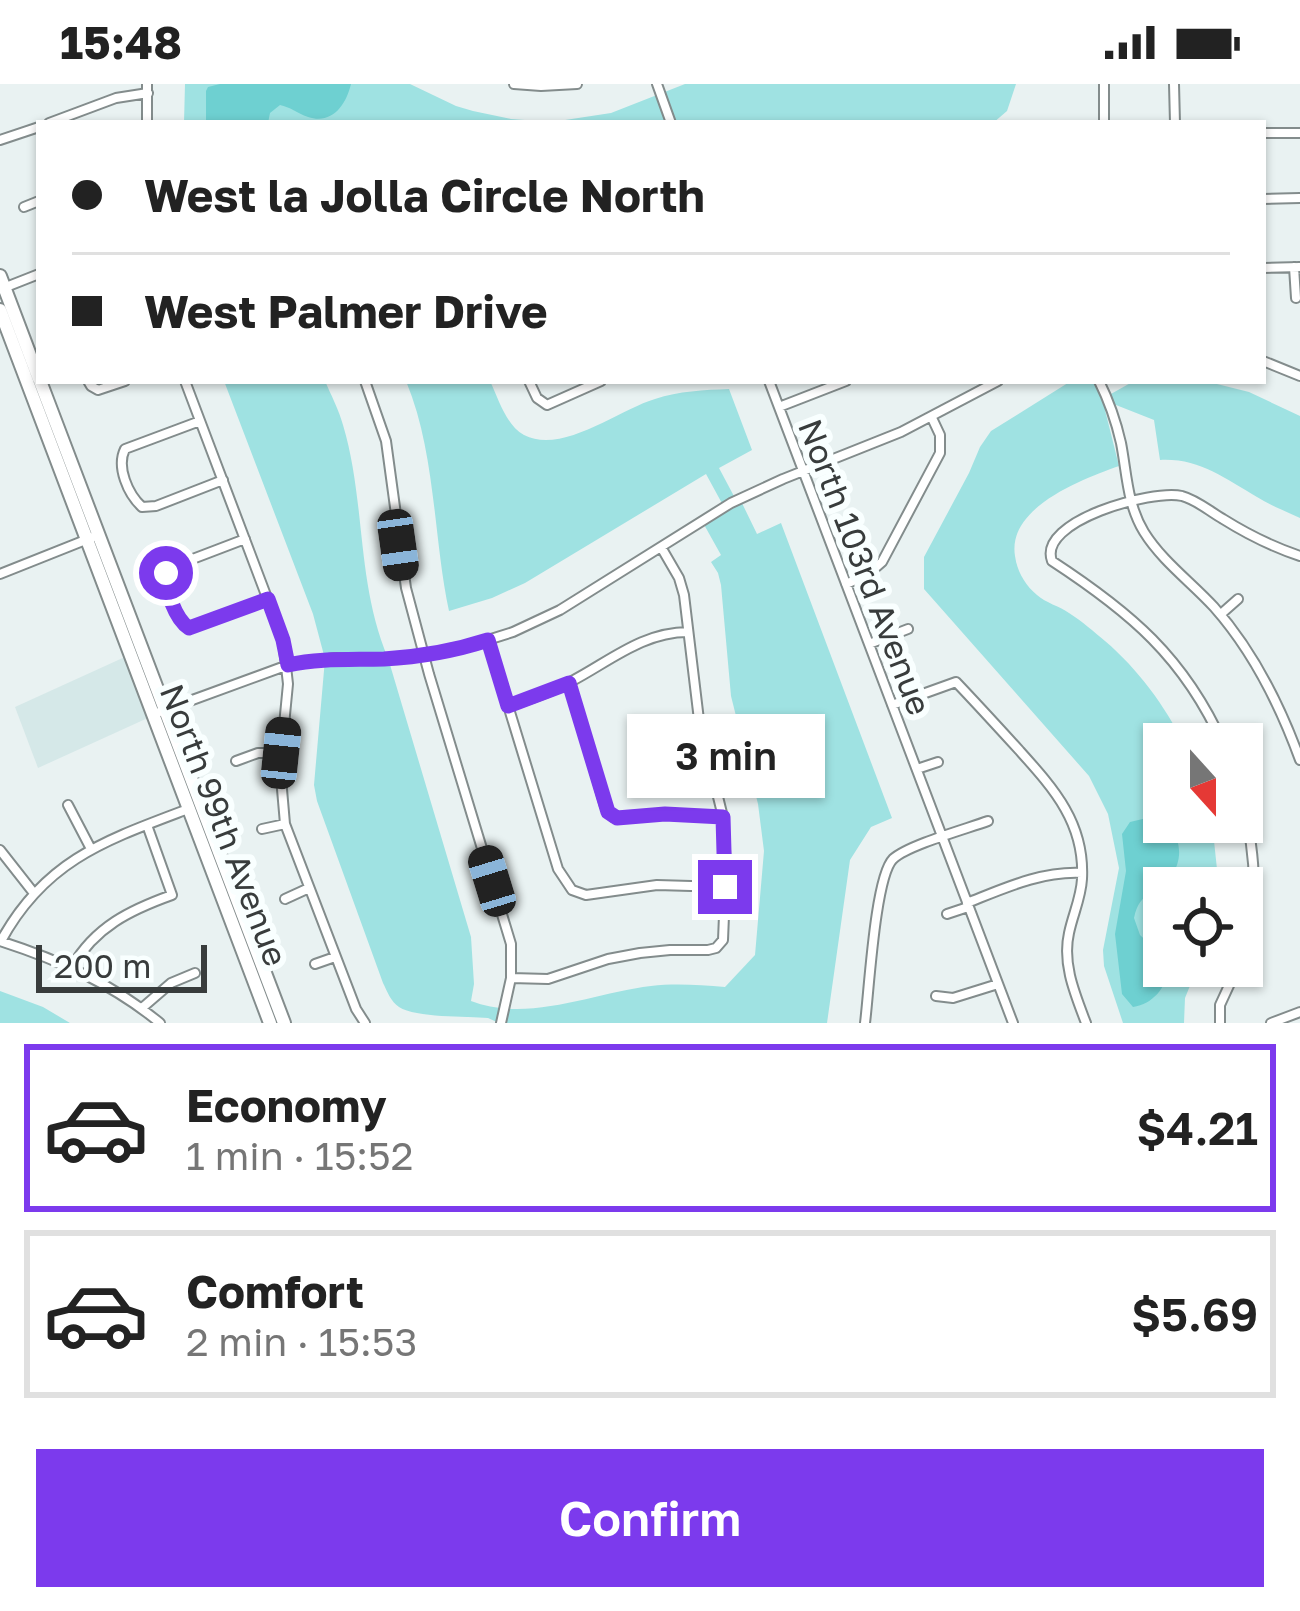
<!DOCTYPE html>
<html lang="en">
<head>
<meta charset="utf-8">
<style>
	body { margin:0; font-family:"Golos Text",sans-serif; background:#f2f2f2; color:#222; height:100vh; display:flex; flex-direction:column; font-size:45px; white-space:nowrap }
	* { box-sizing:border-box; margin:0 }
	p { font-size:39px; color:#767676 }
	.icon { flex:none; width:66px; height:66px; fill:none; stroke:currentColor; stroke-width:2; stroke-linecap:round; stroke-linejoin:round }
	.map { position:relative; height:939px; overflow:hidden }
	.drawer { display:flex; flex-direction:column; background:#fff; flex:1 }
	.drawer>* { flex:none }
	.banner { position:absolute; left:36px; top:36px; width:1230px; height:264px; border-radius:0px; box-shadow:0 3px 9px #0004; display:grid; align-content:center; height:264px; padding:0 36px; background:#fff }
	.needle { width:78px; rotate:159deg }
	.fabs { position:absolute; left:1143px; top:639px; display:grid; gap:24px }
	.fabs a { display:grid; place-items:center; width:120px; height:120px; border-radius:0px; background:#fff; box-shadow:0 3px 9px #0004; font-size:60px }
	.scale { position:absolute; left:36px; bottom:30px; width:171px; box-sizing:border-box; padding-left:12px; border:6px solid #383c3c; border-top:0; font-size:33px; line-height:42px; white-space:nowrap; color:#383c3c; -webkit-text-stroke:9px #f9ffff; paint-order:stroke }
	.end { position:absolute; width:54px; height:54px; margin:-27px; border:15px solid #7c3aed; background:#fff; box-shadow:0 0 0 6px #fff }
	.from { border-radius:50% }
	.bubble { position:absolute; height:84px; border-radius:0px; background:#fff; box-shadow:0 3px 9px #0004; font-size:39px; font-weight:600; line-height:84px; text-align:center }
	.car { position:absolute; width:36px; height:72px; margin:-36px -18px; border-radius:15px; box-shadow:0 0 9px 3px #0007; background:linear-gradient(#222 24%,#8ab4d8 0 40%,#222 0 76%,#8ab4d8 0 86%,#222 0) }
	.banner b { display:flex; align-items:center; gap:42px; height:114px; font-size:45px }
	.banner b+b { border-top:3px solid #e0e0e0 }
	.banner i { width:30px; height:30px; background:#222 }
	ul { padding:21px 0 0; list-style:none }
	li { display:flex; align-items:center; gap:36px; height:168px; margin:0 24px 18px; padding:0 12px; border:6px solid #e0e0e0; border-radius:0px }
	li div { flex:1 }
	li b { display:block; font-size:45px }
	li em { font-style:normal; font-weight:600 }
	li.active { border-color:#7c3aed }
	li>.icon { width:108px; height:108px; stroke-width:1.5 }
	.action { display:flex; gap:24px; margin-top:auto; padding:24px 36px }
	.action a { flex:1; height:138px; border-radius:0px; background:#7c3aed; color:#fff; font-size:48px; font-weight:600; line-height:138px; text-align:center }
	.status { display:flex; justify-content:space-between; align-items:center; height:84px; padding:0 60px; background:#fff; direction:ltr }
	.status svg { height:33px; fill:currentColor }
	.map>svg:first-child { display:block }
	.built { fill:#d5e8e8 }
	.green { fill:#9fe2e2 }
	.water { fill:#6ed0d1 }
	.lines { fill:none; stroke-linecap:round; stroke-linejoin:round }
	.minor-casing { stroke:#838c8c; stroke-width:12 }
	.major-casing { stroke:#838c8c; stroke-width:16 }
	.minor { stroke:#fff; stroke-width:8 }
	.major { stroke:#fff; stroke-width:12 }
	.route { stroke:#7c3aed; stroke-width:15 }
	.labels { text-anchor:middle; stroke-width:12; stroke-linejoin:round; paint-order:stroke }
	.street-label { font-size:33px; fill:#383c3c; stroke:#f9ffff }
</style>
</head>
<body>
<div class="status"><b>15:48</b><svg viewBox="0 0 49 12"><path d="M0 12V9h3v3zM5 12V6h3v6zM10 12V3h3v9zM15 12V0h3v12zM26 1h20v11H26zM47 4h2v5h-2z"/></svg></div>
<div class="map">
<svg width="1300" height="939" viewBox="0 0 1300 939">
	<rect width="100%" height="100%" fill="#e9f2f2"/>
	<path class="built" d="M127 572 150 633 38 684 15 623Z"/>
	<path class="green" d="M185 0H410L456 22 473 27 511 35 552 38 611 29 685 0H1016L1007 27 993 39H184Z
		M224 297H325C331 311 339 326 343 341 366 418 356 498 388 574L471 853 474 900 471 917C528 939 593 909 651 902 675 899 700 901 725 903L755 871 764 767 758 720 731 612 721 501 718 489 711 478 721 471 702 437 724 423 706 390 525 499 492 514 449 527C433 452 436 369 406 297H490C499 316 506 341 524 351 562 371 618 326 655 315 679 307 704 306 729 305L752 366 719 384 736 416 740 415 757 450 781 439 892 734 871 743 850 776 827 939H499L488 934C466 932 416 934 399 923 391 918 387 907 383 899L317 717 314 701 325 575 313 530Z
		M1071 297H1094L1102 315 1134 297 1217 300 1249 308 1300 332V434C1285 427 1270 421 1257 413 1224 394 1199 374 1160 376L1154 336 1116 321 1105 326 1119 382C1083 395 1007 423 1015 472 1017 487 1025 501 1037 511 1046 519 1059 522 1069 529 1082 537 1094 548 1105 557 1138 585 1165 622 1184 660H1164V738H1212L1219 804H1164V882H1198L1185 914 1184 939H1123L1104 882 1103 866 1119 784 1108 730 1089 692 924 505V473L969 389 980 363 991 347Z
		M0 907 43 923 70 939H0Z"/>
	<path class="water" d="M220 0H351C346 21 332 41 308 33 297 29 290 23 280 21L270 29 268 39H206V7L208 3Z
		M1151 733C1177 739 1188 768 1171 793 1157 812 1140 805 1134 834L1140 851 1164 874V882L1169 884C1166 904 1153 920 1133 923L1122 910 1115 850 1126 787 1122 750 1130 738Z"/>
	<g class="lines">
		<g class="minor-casing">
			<path id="minor" d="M147 0V39
				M514 0 541 2 577 0
				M657 0 671 39
				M1104 0V39
				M1174 0 1175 39
				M49 39 116 14 148 9
				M1263 49H1300
				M0 56 39 43
				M1263 115 1300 114
				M24 123 39 117
				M1294 183 1296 214
				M1263 184 1300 183
				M1 205 39 190
				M1263 277 1300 292
				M88 297 91 302 98 306 125 297
				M185 297 283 556 288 600 280 682 285 740 356 925 365 939
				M365 297 386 357 406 504 429 590 511 860V894L501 939
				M529 297 537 314 547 321 601 297
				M769 297 1013 939
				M1099 297C1109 317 1116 337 1121 359 1127 390 1127 420 1144 448 1162 477 1191 498 1214 523 1253 567 1280 621 1300 676
				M779 323 846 297
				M200 337 125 365C116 383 128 410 142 423L156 422 223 396
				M245 455 169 484 165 496C171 512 175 536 189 544L268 515
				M0 490 98 451
				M846 500 867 491 882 478 940 369V351L932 334
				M1221 530 1238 515
				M488 556 558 785 572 806 586 811 657 801 725 803
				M869 560 908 545
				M569 599 605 722 613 733 623 734 665 730 723 733
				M892 621 956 598C977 620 998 643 1019 666 1054 705 1085 739 1082 795 1081 814 1073 830 1069 849 1062 880 1075 910 1086 939
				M509 622C530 615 552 608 572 597 610 577 643 548 688 548
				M154 630 288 581 335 574 380 575 424 571 459 565 513 548 560 526 731 419 783 395 901 348 998 297
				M659 643 699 636
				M1223 660C1184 573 1130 528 1052 477 1037 437 1152 405 1182 412 1197 416 1209 427 1223 435 1247 450 1273 463 1300 472
				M236 677 258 669H281
				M917 685 938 678
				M1242 715C1255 766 1261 821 1242 871
				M68 721 91 765
				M262 745 285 740
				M0 766 33 808
				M285 815 309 804
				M967 819C1005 804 1041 787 1082 789
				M947 830 968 823
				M0 857C59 876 113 900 160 939
				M1 857C45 776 106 756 188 725
				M315 880 335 873
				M72 883C95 843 130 826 172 811L147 741
				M511 894 548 895 608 875 640 869 670 866H708L716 864 723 856 726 782 723 733 699 636 684 511 679 494 661 463
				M936 912 953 914 998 900
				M142 924 171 899 195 889
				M865 939C869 908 875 793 893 775 908 761 966 745 988 737
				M1220 939V921L1238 882
				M1271 939 1300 928"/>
		</g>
		<g class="major-casing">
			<path id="major" d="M0 192 39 295
				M0 226 270 939
				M40 297 284 939"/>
		</g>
		<use href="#minor" class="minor"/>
		<use href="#major" class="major"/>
	</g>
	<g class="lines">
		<path class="route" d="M166 489C165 505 175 535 189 544L268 515 283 556 288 581C320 574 351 576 384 575 419 573 454 567 488 556L508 622 569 599 608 728 617 734 665 730 723 733 725 803"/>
	</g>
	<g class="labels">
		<g class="street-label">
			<text transform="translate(865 483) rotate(69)" y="12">North 103rd Avenue</text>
			<text transform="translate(224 741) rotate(69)" y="12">North 99th Avenue</text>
		</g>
	</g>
</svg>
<div class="fabs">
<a><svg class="needle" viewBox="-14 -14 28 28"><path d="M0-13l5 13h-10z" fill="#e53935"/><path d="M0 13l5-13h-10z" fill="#767676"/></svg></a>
<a><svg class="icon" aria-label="locate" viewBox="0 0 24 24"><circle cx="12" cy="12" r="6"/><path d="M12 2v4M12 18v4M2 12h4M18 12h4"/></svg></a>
</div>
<div class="scale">200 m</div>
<i class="end from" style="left:166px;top:489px"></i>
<i class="end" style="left:725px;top:803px"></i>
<div class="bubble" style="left:627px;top:630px;width:198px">3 min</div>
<i class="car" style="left:398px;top:461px;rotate:172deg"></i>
<i class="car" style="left:281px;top:669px;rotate:6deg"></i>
<i class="car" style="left:492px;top:797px;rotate:343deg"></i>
<div class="banner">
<b><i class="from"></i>West la Jolla Circle North</b>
<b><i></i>West Palmer Drive</b>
</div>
</div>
<section class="drawer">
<ul>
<li class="active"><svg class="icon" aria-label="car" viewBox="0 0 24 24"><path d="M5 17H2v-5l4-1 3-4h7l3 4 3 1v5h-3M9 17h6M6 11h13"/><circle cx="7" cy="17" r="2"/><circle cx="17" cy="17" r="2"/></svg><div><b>Economy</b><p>1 min · 15:52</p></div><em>$4.21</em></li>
<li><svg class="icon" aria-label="car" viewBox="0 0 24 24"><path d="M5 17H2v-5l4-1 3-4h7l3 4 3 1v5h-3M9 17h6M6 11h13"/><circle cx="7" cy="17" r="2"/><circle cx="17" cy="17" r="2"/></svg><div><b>Comfort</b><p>2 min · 15:53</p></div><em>$5.69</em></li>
</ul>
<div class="action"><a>Confirm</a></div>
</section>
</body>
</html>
